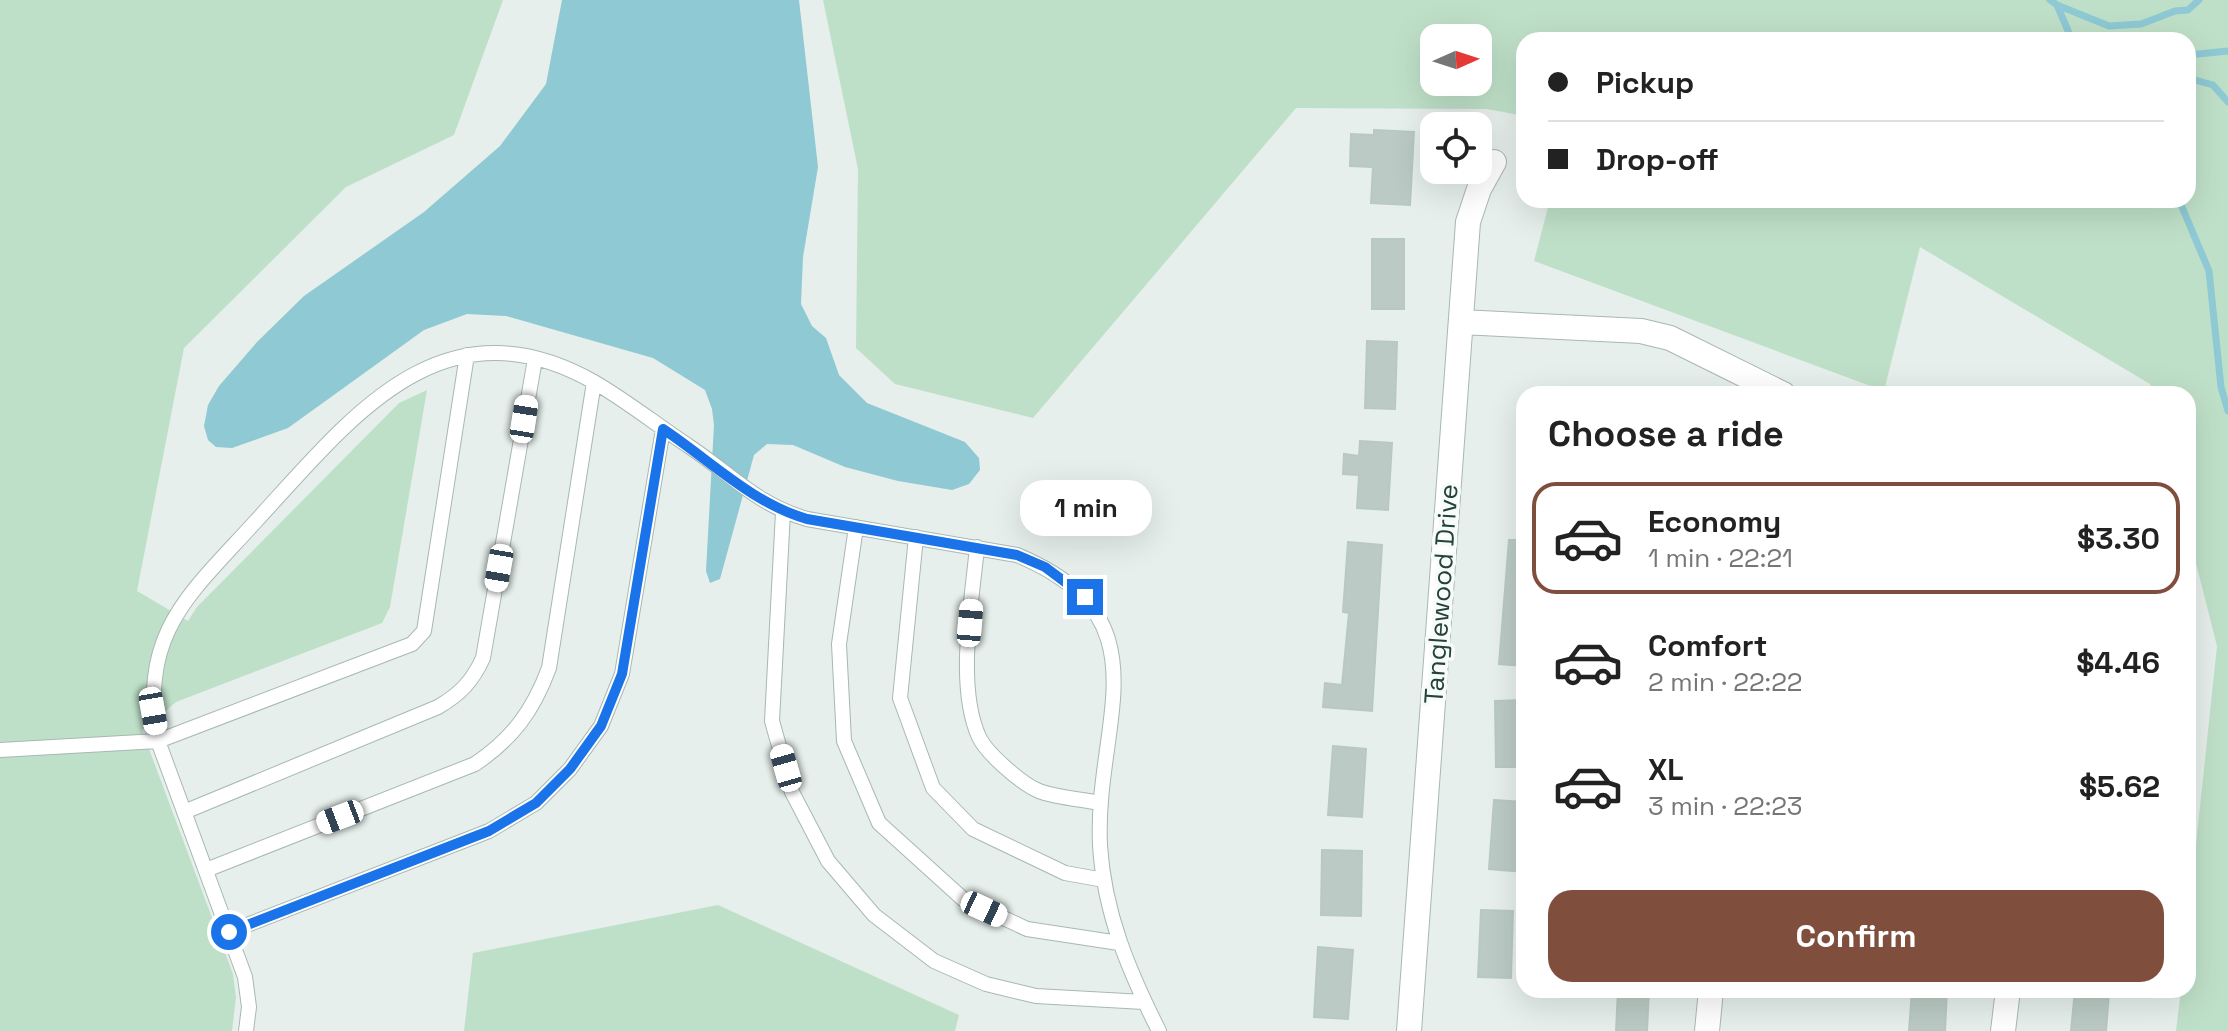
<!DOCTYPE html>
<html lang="en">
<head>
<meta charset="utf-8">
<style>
	body { margin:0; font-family:"Space Grotesk",sans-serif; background:#f2f2f2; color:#222; height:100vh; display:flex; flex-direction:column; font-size:30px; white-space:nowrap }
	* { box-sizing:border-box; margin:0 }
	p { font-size:26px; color:#767676 }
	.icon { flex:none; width:44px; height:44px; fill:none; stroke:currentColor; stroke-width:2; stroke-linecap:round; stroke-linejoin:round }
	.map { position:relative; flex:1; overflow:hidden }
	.sheet { position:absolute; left:1516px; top:386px; width:680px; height:612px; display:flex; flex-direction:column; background:#fff; border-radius:24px; box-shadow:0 8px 32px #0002 }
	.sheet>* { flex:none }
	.hud { position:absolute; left:1516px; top:32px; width:680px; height:176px; border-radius:24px; box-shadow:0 8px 32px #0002; display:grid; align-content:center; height:176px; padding:0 32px; background:#fff }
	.needle { width:52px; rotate:87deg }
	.controls { position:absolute; left:1420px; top:24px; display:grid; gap:16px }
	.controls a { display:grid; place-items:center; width:72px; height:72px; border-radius:16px; background:#fff; box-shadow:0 8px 32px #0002; font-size:40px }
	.end { position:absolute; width:36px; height:36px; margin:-18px; border:10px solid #1a73e8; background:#fff; box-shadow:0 0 0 4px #fff }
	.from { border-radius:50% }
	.bubble { position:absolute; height:56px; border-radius:24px; background:#fff; box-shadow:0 8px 32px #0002; font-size:26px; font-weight:700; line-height:56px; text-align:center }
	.car { position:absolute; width:24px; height:48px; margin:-24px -12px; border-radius:10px; box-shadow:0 0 6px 2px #0007; background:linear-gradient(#fff 24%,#345 0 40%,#fff 0 76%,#345 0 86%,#fff 0) }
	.hud b { display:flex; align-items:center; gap:28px; height:76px; font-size:30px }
	.hud b+b { border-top:2px solid #e0e0e0 }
	.hud i { width:20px; height:20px; background:#222 }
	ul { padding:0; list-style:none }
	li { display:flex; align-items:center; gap:24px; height:112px; margin:0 16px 12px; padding:0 16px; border:4px solid transparent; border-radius:24px }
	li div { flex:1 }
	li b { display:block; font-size:30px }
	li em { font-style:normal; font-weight:700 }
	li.active { border-color:#804e3d }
	li>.icon { width:72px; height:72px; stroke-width:1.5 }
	h2 { padding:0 32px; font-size:36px; line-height:96px }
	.primary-button { display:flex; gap:16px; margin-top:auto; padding:16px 32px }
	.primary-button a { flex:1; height:92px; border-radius:24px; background:#804e3d; color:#fff; font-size:32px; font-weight:700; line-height:92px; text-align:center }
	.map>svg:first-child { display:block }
	.green { fill:#bfe0c8; fill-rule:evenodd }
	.water { fill:#8ec9d4 }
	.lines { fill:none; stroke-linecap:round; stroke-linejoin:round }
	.stream { stroke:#8ec9d4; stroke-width:7 }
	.building { fill:#bbcac4; stroke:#b8c9c2; stroke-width:2 }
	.lane-casing { stroke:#a8b8b2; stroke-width:16 }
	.street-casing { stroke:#a8b8b2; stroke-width:26 }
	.lane { stroke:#fff; stroke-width:14 }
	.street { stroke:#fff; stroke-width:24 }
	.route { stroke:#1a73e8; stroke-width:10 }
	.labels { text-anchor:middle; stroke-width:7; stroke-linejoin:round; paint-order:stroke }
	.street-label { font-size:26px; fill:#24423a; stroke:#f7fbf9 }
</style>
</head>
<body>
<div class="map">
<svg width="2228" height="1031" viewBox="0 0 2228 1031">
	<rect width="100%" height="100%" fill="#e6efeb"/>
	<path class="green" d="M0 0H503L454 135 346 187 184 348 137 591 188 621 197 607 399 403 427 390 390 607 382 623 176 702 142 730 233 974 236 997 232 1031H0Z
		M823 0H2228V1031H2176L2181 990H2188V920L2217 646 2188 532V394H2153L2150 384 1920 247 1884 391 1534 261 1550 200H2188V40H1524V116L1487 109 1296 108 1033 418 895 384 856 348 858 169ZM1434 38H1478V82H1434Z
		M718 905 959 1015 955 1031H464L473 953Z"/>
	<path class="water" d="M562 0H799L818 167 803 257 801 304 812 326 826 338 839 375 867 403 965 442 979 458 980 470 969 484 952 490 898 481 845 467 793 445 767 444 754 455 720 579 710 583 706 571 714 425 712 409 705 390 653 358 506 316 467 314 424 330 288 428 232 448 216 447 208 440 204 426 208 405 219 386 257 342 304 296 424 212 500 146 546 84Z"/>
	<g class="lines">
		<path class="stream" d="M2050 0 2057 5 2072 40
			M2057 5 2109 26 2141 24 2175 11 2188 10 2199 0
			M2188 55 2228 51
			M2188 78 2213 85 2228 102
			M2179 200 2209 271 2221 387 2228 411"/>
	</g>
	<path class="building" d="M1374 130 1414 132 1410 205 1371 203 1373 167 1350 166 1351 134 1374 135Z
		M1372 239H1404V309H1372Z
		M1367 341 1397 342 1395 409 1365 408Z
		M1360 441 1392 443 1388 510 1357 508 1359 475 1343 474 1344 454 1359 456Z
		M1509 540H1524V666L1499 664Z
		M1348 542 1382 545 1372 711 1323 707 1325 683 1342 685 1349 613 1343 612Z
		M1524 700V767H1496L1495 701Z
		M1333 746 1366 749 1362 817 1328 815Z
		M1494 800 1524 802V872L1489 869Z
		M1322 850 1362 851 1361 916 1321 915Z
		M1481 910 1513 911 1511 978 1478 977Z
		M1318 947 1353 950 1348 1019 1314 1017Z
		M1618 990H1649L1647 1031H1616Z
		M1912 990H1947L1945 1031H1909Z
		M2075 990 2109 993 2106 1031H2071Z"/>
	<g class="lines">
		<g class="lane-casing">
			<path id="lane" d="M783 512 772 721 792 792 828 861 874 915 934 961 986 984 1036 996 1144 1002
				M856 527 839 644 844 741 879 823 963 899 1027 929 1119 943
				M916 537 900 698 933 788 973 829 1065 873 1104 880
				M977 547C972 601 956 687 979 737 987 754 1022 784 1039 791 1057 798 1081 799 1100 803
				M0 750 158 741 412 644 424 631 467 355
				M184 812 438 707C460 694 472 682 483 658L535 359
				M206 870 475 764C513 738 533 711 549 668L594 382
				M229 932 489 831 536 803 570 769 601 726 622 674 663 429
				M246 1031 249 1007 245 977 158 741C139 632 189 595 256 521 350 419 441 296 594 382 627 401 658 426 690 447 732 475 756 504 807 519L1017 555C1170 619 1094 722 1100 845 1104 913 1129 971 1159 1031"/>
		</g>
		<g class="street-casing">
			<path id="street" d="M1461 322 1641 331 1670 338 1783 394
				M1409 1031 1468 222 1479 189 1494 162
				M1707 1031 1711 990
				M2003 1031 2008 990"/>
		</g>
		<use href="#lane" class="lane"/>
		<use href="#street" class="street"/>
	</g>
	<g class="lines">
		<path class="route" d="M229 932 489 831 536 803 570 769 601 726 622 674 663 429C711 461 752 503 807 519L1017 555 1045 567 1085 597"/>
	</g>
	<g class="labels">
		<g class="street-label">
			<text transform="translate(1441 594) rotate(-86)" y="9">Tanglewood Drive</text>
		</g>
	</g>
</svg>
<div class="controls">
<a><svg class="needle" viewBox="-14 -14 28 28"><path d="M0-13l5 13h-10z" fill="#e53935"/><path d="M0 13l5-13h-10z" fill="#767676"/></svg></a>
<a><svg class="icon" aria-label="locate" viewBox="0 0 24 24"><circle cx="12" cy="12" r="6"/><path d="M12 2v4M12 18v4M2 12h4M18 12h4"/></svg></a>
</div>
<i class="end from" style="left:229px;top:932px"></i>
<i class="end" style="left:1085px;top:597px"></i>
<div class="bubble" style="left:1020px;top:480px;width:132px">1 min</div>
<i class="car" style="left:524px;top:419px;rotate:9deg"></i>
<i class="car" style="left:499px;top:568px;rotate:190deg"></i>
<i class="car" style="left:970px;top:623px;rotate:5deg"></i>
<i class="car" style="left:153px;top:711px;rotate:170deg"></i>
<i class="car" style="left:786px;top:768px;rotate:344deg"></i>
<i class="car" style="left:340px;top:817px;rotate:249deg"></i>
<i class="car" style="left:984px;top:909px;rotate:115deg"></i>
<div class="hud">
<b><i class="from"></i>Pickup</b>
<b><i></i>Drop-off</b>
</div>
<section class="sheet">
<h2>Choose a ride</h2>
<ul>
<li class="active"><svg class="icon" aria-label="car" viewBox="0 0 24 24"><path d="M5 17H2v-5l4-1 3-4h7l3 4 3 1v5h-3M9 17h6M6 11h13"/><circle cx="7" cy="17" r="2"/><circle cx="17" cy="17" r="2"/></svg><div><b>Economy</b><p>1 min · 22:21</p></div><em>$3.30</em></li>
<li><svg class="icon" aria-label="car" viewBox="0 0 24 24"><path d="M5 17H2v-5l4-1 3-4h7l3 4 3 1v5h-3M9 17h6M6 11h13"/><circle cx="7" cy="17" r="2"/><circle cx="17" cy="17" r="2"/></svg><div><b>Comfort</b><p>2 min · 22:22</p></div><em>$4.46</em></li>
<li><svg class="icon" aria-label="car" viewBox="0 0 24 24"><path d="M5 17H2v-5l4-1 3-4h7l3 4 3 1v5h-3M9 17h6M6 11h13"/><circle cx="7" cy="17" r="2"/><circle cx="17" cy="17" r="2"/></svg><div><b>XL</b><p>3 min · 22:23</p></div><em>$5.62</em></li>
</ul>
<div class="primary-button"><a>Confirm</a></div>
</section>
</div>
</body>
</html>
